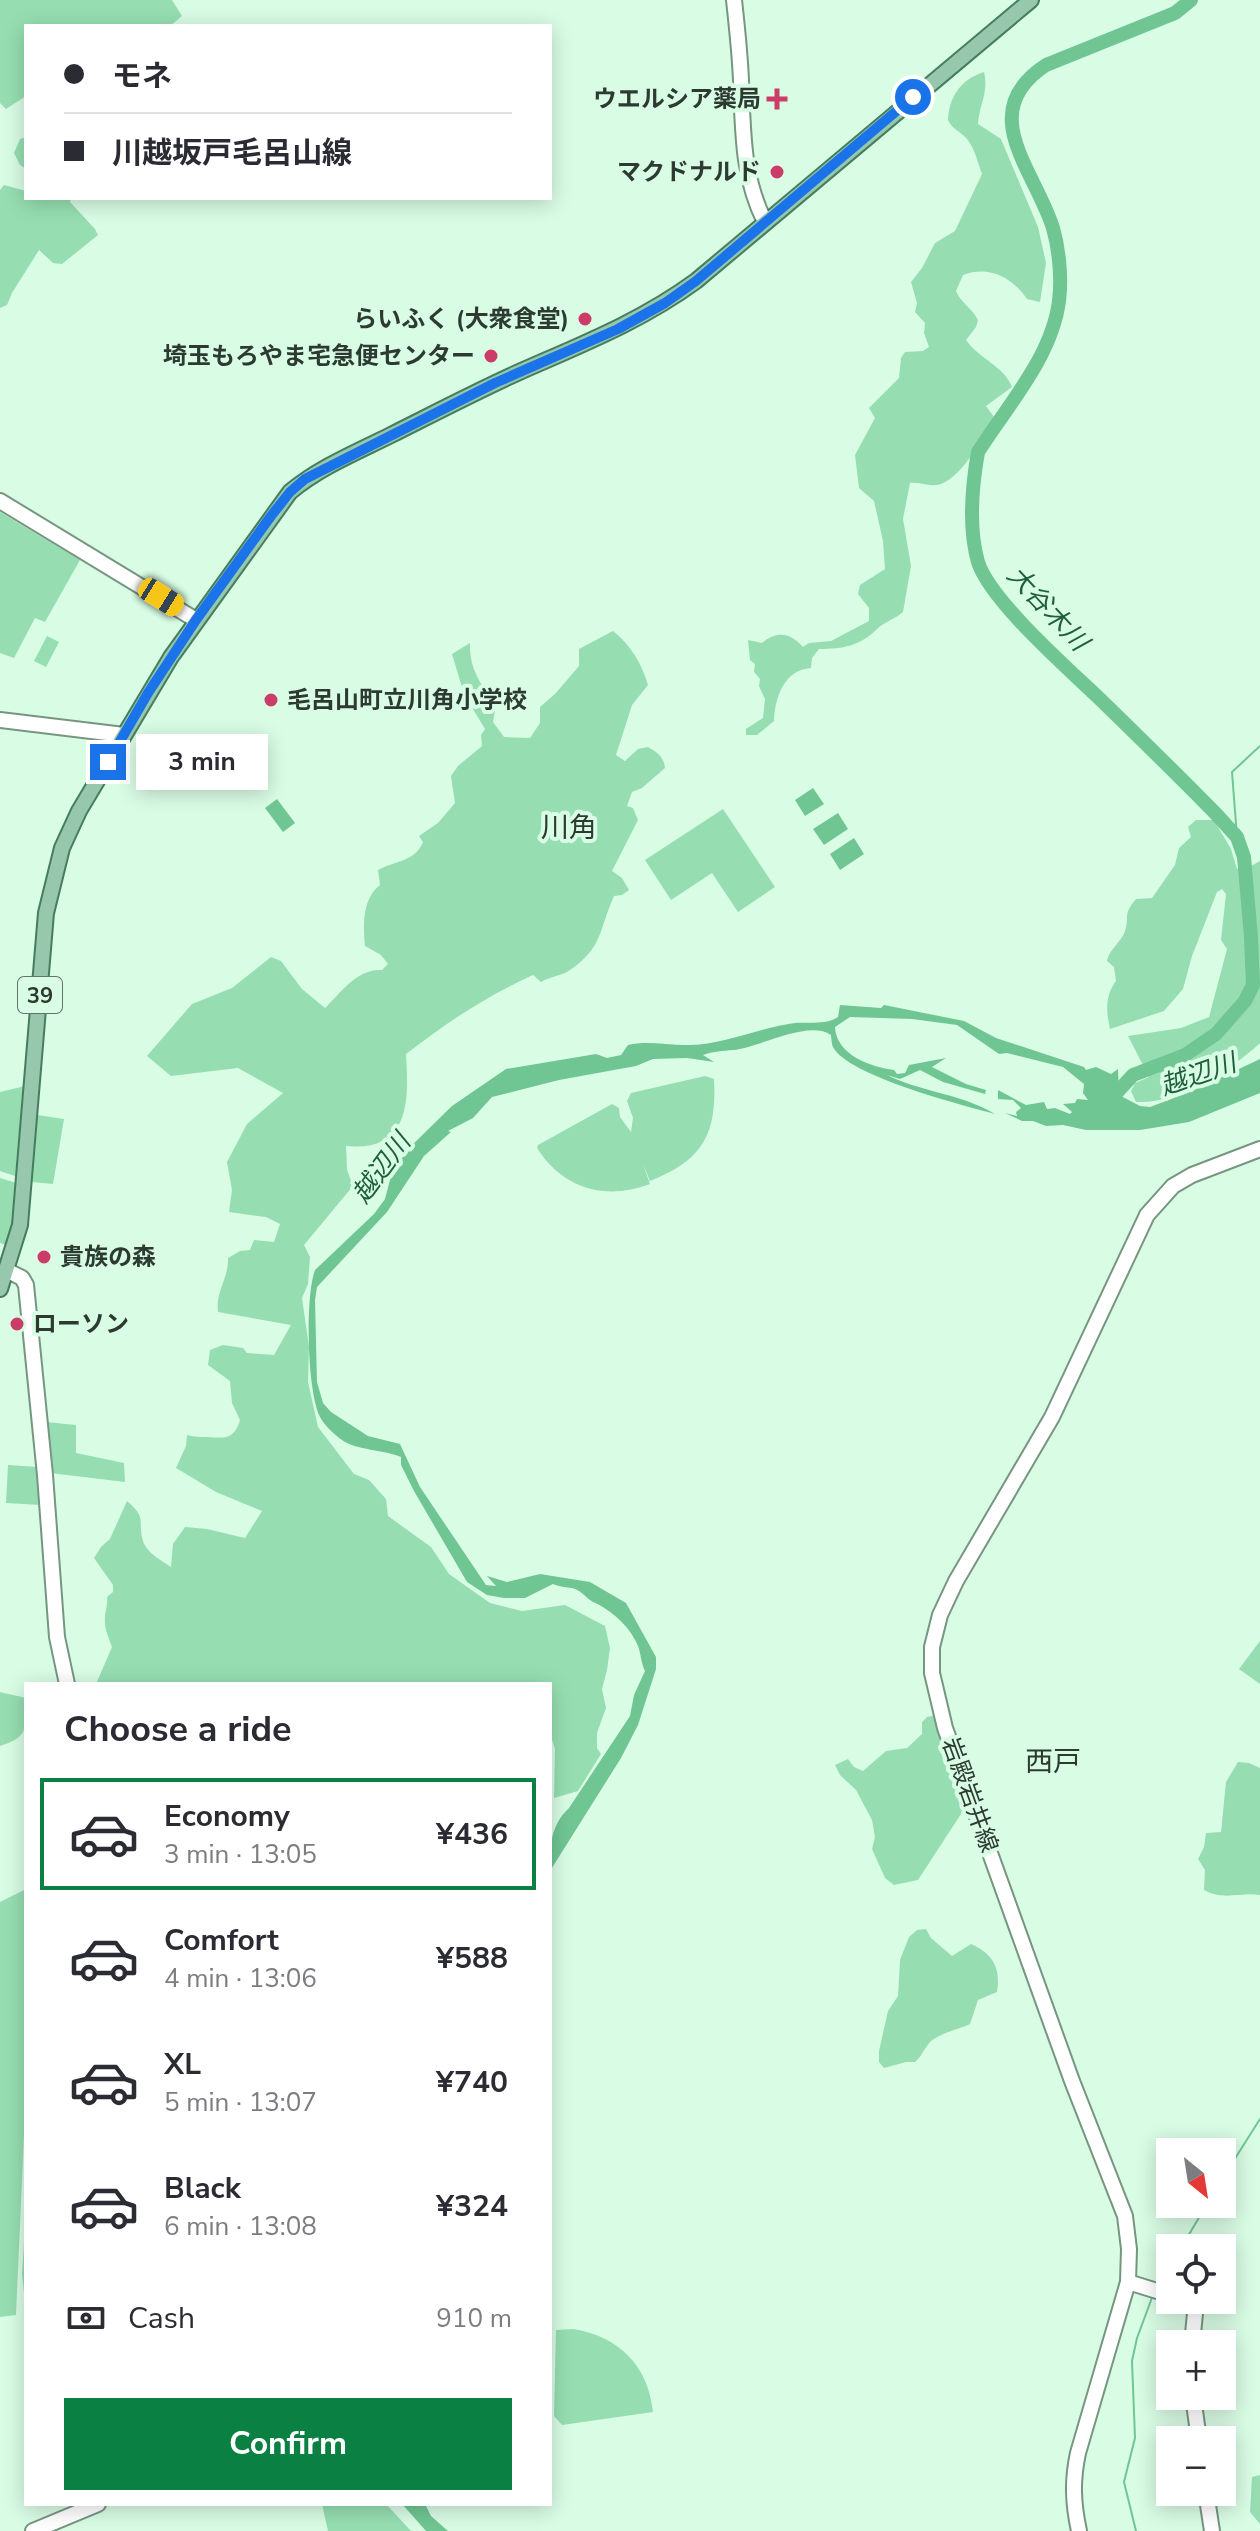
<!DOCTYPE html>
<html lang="en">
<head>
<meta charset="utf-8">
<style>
	body { margin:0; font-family:"Nunito Sans","Noto Sans JP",sans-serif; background:#f2f2f3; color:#2b2b33; height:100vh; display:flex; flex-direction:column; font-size:30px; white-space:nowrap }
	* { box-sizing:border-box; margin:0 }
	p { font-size:26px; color:#7c7c81 }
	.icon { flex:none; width:44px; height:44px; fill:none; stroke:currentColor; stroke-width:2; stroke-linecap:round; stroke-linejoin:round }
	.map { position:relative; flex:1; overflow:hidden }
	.sheet { position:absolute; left:24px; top:1682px; width:528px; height:824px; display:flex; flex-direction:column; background:#fff; border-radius:0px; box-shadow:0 4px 20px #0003 }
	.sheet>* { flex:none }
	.top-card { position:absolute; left:24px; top:24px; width:528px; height:176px; border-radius:0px; box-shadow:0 4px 20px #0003; display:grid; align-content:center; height:176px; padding:0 40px; background:#fff }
	.needle { width:52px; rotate:150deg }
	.buttons { position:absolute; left:1156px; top:2138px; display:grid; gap:16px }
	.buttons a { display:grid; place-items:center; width:80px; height:80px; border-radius:0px; background:#fff; box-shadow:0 4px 20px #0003; font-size:40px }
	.end { position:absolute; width:36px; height:36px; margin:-18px; border:10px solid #1a73e8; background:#fff; box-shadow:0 0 0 4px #fff }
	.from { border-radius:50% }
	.bubble { position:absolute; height:56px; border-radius:0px; background:#fff; box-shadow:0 4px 20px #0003; font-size:26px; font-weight:700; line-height:56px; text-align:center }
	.car { position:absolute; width:24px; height:48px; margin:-24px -12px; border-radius:10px; box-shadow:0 0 6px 2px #0007; background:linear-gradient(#f5c518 24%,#345 0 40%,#f5c518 0 76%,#345 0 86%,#f5c518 0) }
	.top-card b { display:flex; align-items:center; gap:28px; height:76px; font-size:30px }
	.top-card b+b { border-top:2px solid #e1e1e2 }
	.top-card i { width:20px; height:20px; background:#2b2b33 }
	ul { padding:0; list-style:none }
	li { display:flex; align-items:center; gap:24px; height:112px; margin:0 16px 12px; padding:0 24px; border:4px solid transparent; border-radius:0px }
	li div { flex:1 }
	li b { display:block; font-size:30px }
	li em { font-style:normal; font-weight:700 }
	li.current { border-color:#0b8043 }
	li>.icon { width:72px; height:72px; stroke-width:1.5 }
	h2 { padding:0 40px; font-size:36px; line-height:96px }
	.pay { display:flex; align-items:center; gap:20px; height:88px; padding:0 40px; font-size:30px }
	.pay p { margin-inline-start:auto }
	.button { display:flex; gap:16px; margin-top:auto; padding:16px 40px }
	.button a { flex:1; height:92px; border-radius:0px; background:#0b8043; color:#fff; font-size:32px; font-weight:700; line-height:92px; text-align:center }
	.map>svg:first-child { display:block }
	.green { fill:#96deb2 }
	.water { fill:#70c693 }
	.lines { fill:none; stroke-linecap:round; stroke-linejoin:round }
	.stream { stroke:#70c693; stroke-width:2 }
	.river { stroke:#70c693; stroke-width:14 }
	.secondary-casing { stroke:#769681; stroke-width:18 }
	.primary-casing { stroke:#447e5d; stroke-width:18 }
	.secondary { stroke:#fff; stroke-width:14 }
	.primary { stroke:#97c7ac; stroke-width:14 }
	.route { stroke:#1a73e8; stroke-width:10 }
	.poi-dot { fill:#cb3d68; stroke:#d9fce5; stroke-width:3 }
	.labels { text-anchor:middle; stroke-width:8; stroke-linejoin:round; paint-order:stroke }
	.shield { fill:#d9fce5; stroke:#607467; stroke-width:2 }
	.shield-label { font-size:22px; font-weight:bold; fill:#2c3a31 }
	.poi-label { font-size:24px; font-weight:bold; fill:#2c3a31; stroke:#d9fce5; text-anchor:end }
	.street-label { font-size:24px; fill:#2c3a31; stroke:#d9fce5 }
	.water-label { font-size:26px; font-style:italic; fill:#205f3d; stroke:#d9fce5 }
	.quarter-label { font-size:28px; fill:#2c3a31; stroke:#d9fce5 }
</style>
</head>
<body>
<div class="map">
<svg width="1260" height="2531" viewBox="0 0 1260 2531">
	<rect width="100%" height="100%" fill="#d9fce5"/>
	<path class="green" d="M0 0H172L182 16 170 26H26V96L6 109 0 103Z
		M984 72C989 93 979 105 978 124L1001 139 1038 227 1046 263 1040 302 1027 299C1012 277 989 265 963 275L956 291C961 303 972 308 978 320L976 327 966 340C978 358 1004 366 1012 387L986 406 994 417C984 437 959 483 936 485 928 486 919 482 910 483L903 519 911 566 903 612C895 619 884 622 877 629 860 646 843 649 819 649L812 658 811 668C784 670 775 697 774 721L757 735H746V729L763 718 765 699 759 686 760 679 754 672 755 664 750 660 748 640 762 643C777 630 791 633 803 647L809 643 831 641 869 621V608L858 594 860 585 885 569 883 541 874 501 859 488 855 455 875 418 869 408 899 378 901 358 905 352 923 351 929 347 924 333 925 323 915 312 917 303 911 282 922 268 935 243 955 231 982 174C977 161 974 144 963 135 956 129 952 128 948 120 949 97 961 79 984 72Z
		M26 137V169L20 165 14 153 20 139Z
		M4 185 26 191V198H71L70 202 95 229 98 235 62 264 53 263 39 250 12 293 7 305 0 308V190Z
		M0 512 80 560 45 622 35 618 14 658 0 653Z
		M613 631C630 644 642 664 648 685L632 705 616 755 625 761 638 749 648 747C657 752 664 757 665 768L642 788 632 792 627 806 633 808 638 820 612 871 622 878 629 890 622 895 614 896C599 929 603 948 570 970 562 976 551 976 541 982L533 975C483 998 449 1021 406 1054 409 1101 410 1152 346 1146L347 1170 353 1186 304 1245 310 1257 308 1284 302 1298 309 1347 308 1382 318 1427 354 1474 369 1480 386 1499 388 1516 431 1547 449 1574 490 1603 522 1611 565 1605 605 1626 610 1648 607 1670 602 1689 606 1708 597 1733V1748L601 1754 578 1791 554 1798 555 1749 550 1733V1684H96L112 1647C109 1638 104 1629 105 1618 105 1610 108 1606 107 1597L113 1592V1585L94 1558 101 1547 110 1539 127 1501C148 1519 137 1520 143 1541 146 1552 162 1561 171 1567L173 1544 185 1527 207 1529 245 1538 262 1511 216 1492 176 1468 186 1446 187 1435C195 1437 200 1437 208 1437 225 1438 234 1440 240 1420L232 1403 230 1381 208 1365 210 1350 223 1345 243 1348 247 1353 274 1355 291 1325 218 1312C215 1292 229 1278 228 1258L240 1251 250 1250 254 1240 274 1242 280 1224 266 1217 229 1212 232 1190 227 1162 247 1124 283 1093 238 1068 171 1076 147 1056 192 1004 232 988 271 957 281 961 302 989 325 1008C341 992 358 968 382 970L388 964 381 955 365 946C363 926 362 899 380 885L378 870C394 861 415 862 423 842L419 836 438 823 455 803 451 776 458 766 482 746 481 735 485 729 464 694 452 654 470 643C469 668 481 685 496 705L493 722 504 737 530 738 540 723V707L555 694 579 666V649Z
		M47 636 59 642 46 667 34 661Z
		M723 809 775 887 738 912 712 873 671 900 645 860Z
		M1196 820H1214L1231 849 1237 869 1251 866 1260 861V1043C1230 1071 1178 1104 1136 1102L1131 1091 1135 1083 1149 1077 1128 1036 1181 1028 1209 1017 1227 949 1221 940 1226 894 1222 889 1217 892 1192 956 1183 989 1164 1011 1110 1029C1106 1011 1105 996 1116 981L1114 967 1107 961C1109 949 1121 943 1125 931 1130 915 1122 916 1136 899L1152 898 1175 865 1179 848 1191 837 1188 827Z
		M705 1076 714 1079C717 1134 703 1160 650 1181L643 1164 650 1184C606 1201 563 1189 537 1148L538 1145 612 1104 619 1108 620 1117 631 1132 633 1118 627 1101 631 1093Z
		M29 1085 18 1177 0 1171V1092Z
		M37 1115 64 1119 53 1184 32 1182Z
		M0 1178 20 1184 18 1208 8 1246 0 1243Z
		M46 1422 76 1425V1453L124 1463 125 1482 50 1473Z
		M8 1465 37 1467 40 1505 6 1503Z
		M1260 1641V1684L1239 1669Z
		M0 1692 26 1698C26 1726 30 1737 0 1746Z
		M936 1715 964 1803 961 1814 918 1880 894 1885 885 1878 872 1849 875 1837 872 1820 856 1790 840 1775 835 1765 848 1759 854 1767 863 1771 886 1751 907 1748 922 1734V1722L927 1717Z
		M1238 1762 1249 1763 1260 1768V1895C1239 1892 1224 1901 1204 1890L1205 1870 1198 1859 1204 1847 1206 1833 1221 1832 1226 1782Z
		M26 1889V2130L24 2135 16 2315 0 2317V1902Z
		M926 1929 931 1938 952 1956 971 1944C993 1954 1001 1968 997 1992L978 2000 970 2024C958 2030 934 2034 927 2046 922 2052 922 2056 915 2062H906L884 2068 879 2062V2051L888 2011 898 1996 900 1960 909 1937 917 1930Z
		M26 2212V2311L22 2274Z
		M574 2329C619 2337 648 2365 653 2412L562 2425 554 2416 556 2330Z
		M1260 2475V2524L1250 2512 1252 2477Z
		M322 2504H386L411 2531H328Z"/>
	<path class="water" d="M813 788 824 804 805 816 795 800Z
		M277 799 295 823 283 832 265 808Z
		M838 813 848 829 824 845 813 829Z
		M854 838 864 854 840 870 830 854Z
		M840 1005 881 1008 884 1005 964 1021 996 1038 1084 1067 1086 1070 1096 1067 1111 1074 1118 1069 1119 1095 1140 1106 1150 1107 1190 1092 1260 1059V1093L1189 1122 1140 1130H1086L1063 1125 1046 1126 1033 1121H1022L1005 1113 1017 1116 1016 1112 1021 1108 1013 1100 998 1099V1090L1026 1105 1044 1102 1047 1109 1055 1108 1070 1114 1072 1112 1063 1104 1075 1103 1077 1099 1088 1100 1083 1093 1084 1084 1063 1067 1007 1053 999 1054 957 1025 912 1019 850 1017 835 1027C836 1055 871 1067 894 1070L897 1074 905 1073 909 1065 946 1058 932 1067 966 1084 986 1090 985 1094 943 1082 920 1070 900 1079 887 1075C921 1092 962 1094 995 1114 962 1105 848 1076 833 1047 832 1046 831 1036 831 1035 808 1019 759 1048 733 1050 722 1051 714 1051 703 1055L714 1062 687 1058 653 1059 636 1066 559 1080 492 1097 473 1118 448 1131 451 1132 424 1156 387 1212 317 1287 315 1300 317 1382 323 1403 331 1412 368 1436 400 1444 420 1487 486 1585 496 1586 487 1576 507 1582 540 1574 590 1582 626 1603 656 1657V1669L638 1725 621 1758 550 1871C550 1846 550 1826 569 1808L630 1716 634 1695 645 1671C641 1663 641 1654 638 1646 630 1626 611 1610 593 1602 586 1598 581 1590 572 1588 565 1587 560 1587 553 1584L525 1598H504L487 1595 467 1582 414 1491 401 1465V1457C386 1450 355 1450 342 1440 335 1435 324 1425 320 1417 307 1391 305 1297 315 1270L374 1214 385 1199 391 1176 407 1150 452 1106 506 1069 596 1054 607 1058 621 1055 628 1045C649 1040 669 1046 691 1045 721 1045 763 1027 795 1023 810 1022 826 1025 838 1017Z
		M402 2504H425L431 2516 448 2531H426Z"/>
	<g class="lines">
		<path class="stream" d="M1237 837 1232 772 1260 746
			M1222 2179 1260 2119
			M1181 2248 1207 2204
			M1158 2285 1170 2266
			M1136 2531 1124 2482 1135 2438 1132 2361 1137 2338 1153 2295"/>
		<path class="river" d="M1108 1102 1133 1075 1185 1055 1216 1034 1245 1001 1253 985 1251 937 1244 857 1237 837 1217 815C1180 777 1142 740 1104 703 1072 672 990 601 978 562 968 527 972 486 978 452 1007 406 1052 357 1059 301 1062 279 1059 249 1053 228 1035 170 974 112 1046 65L1175 13 1191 0"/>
		<g class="secondary-casing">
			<path id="secondary" d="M734 0C737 27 740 54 741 81 743 130 742 177 765 222
				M0 501 196 620
				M0 720 124 735
				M8 1271 22 1278 26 1285 45 1475 57 1637 67 1684
				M1128 2282 1170 2295
				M1187 2300 1196 2303 1192 2344
				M1193 2396 1199 2440
				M1206 2492 1212 2531
				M33 2531 98 2504
				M1079 2531C1073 2503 1072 2481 1078 2453L1128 2282 1129 2249 1125 2216 1072 2081 945 1728 932 1673V1647L940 1615 956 1581 1052 1417 1147 1215 1173 1186 1192 1175 1260 1149"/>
		</g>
		<g class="primary-casing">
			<path id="primary" d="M0 1289 20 1225 46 913 62 848 79 811 171 657 290 492C320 467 357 452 391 435 433 414 475 392 517 373 580 345 640 322 696 281L1031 0"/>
		</g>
		<use href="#secondary" class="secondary"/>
		<use href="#primary" class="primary"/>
	</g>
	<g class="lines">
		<path class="route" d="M108 762 148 693 196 620 271 516 290 492 305 479 495 383 618 329 665 303 696 281 913 97"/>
	</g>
	<g class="poi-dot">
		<path d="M773 87h8v8h8v8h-8v8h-8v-8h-8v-8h8z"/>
		<circle cx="777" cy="172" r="8"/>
		<circle cx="585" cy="319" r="8"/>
		<circle cx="491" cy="356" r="8"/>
		<circle cx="271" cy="700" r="8"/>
		<circle cx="44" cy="1257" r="8"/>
		<circle cx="17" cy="1324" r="8"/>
	</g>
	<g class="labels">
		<rect class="shield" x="18" y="977" width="44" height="36" rx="6"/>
		<g class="shield-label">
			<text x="40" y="1003">39</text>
		</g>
		<g class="poi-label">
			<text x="761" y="107">ウエルシア薬局</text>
			<text x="761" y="180">マクドナルド</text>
			<text x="569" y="327">らいふく (大衆食堂)</text>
			<text x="475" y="364">埼玉もろやま宅急便センター</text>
			<text x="287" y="708" text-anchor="start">毛呂山町立川角小学校</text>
			<text x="60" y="1265" text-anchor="start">貴族の森</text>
			<text x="33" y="1332" text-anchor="start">ローソン</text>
		</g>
		<g class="street-label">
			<text transform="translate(970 1795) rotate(70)" y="8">岩殿岩井線</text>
		</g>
		<g class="water-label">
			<text transform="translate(1048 608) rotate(47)" y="9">大谷木川</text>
			<text transform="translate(1198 1074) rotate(-19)" y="9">越辺川</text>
			<text transform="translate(381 1168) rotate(-54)" y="9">越辺川</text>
		</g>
		<g class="quarter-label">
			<text x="569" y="837">川角</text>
			<text x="1053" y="1771">西戸</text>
		</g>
	</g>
</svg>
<div class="buttons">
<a><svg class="needle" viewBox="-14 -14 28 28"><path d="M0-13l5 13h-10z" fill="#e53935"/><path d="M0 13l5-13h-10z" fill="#7c7c81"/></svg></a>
<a><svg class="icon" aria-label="locate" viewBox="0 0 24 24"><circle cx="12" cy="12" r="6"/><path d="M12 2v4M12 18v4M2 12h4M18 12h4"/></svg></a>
<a>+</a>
<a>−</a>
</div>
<i class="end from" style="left:913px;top:97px"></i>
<i class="end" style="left:108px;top:762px"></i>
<div class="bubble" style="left:136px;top:734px;width:132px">3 min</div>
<i class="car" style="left:161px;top:597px;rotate:122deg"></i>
<div class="top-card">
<b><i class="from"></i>モネ</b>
<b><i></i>川越坂戸毛呂山線</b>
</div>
<section class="sheet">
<h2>Choose a ride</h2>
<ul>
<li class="current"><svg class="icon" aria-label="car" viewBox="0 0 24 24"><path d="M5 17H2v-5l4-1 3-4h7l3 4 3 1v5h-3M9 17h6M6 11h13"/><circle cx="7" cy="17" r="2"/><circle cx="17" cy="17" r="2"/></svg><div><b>Economy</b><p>3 min · 13:05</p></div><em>¥436</em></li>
<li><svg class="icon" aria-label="car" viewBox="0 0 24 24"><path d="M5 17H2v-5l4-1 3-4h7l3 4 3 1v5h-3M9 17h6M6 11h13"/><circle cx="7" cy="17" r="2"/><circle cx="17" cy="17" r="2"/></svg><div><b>Comfort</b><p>4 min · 13:06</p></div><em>¥588</em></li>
<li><svg class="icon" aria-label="car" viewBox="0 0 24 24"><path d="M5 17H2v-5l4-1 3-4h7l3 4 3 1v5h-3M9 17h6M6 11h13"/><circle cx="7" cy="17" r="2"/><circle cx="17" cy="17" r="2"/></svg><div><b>XL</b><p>5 min · 13:07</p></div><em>¥740</em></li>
<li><svg class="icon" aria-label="car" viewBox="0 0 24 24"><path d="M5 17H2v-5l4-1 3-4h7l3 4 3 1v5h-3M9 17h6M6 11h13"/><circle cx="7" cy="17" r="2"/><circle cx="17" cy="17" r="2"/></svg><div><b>Black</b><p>6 min · 13:08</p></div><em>¥324</em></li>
</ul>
<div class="pay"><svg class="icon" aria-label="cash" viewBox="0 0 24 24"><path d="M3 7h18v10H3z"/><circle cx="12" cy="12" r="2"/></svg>Cash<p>910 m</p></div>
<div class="button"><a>Confirm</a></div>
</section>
</div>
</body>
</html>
